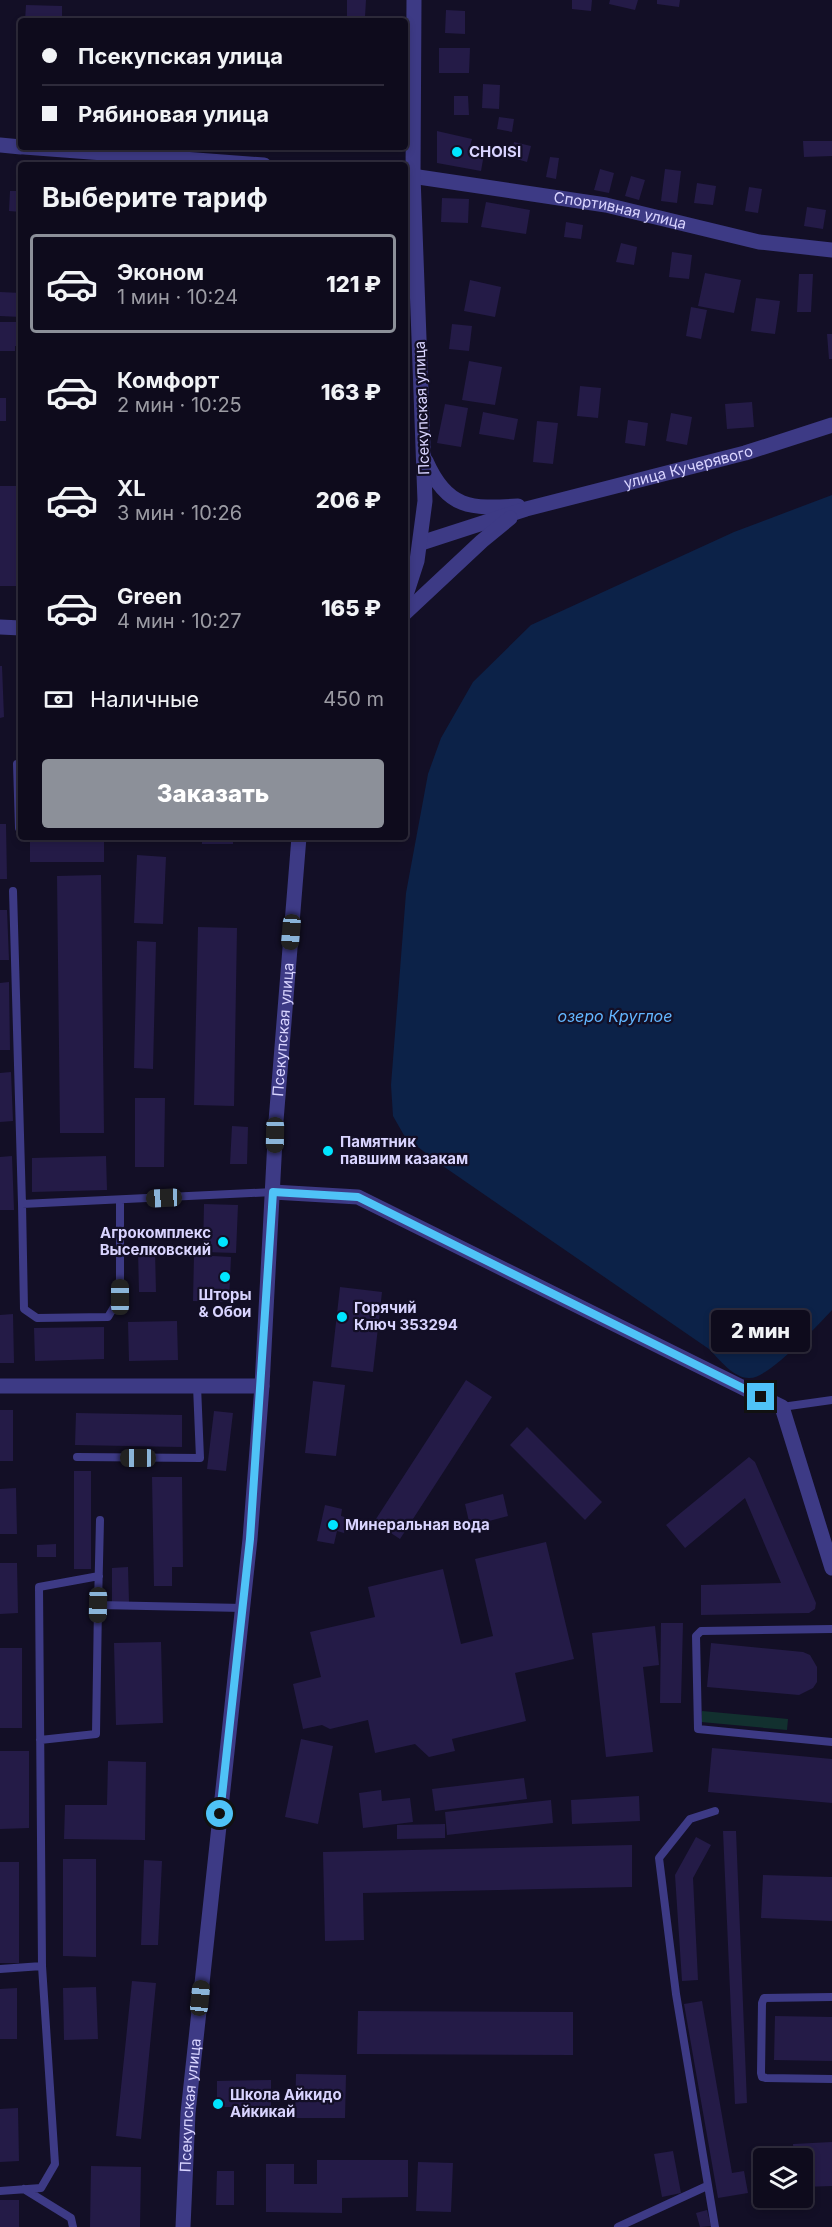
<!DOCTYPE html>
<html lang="ru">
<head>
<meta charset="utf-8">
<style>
	body { margin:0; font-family:Inter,sans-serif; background:#171425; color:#f1f3f6; height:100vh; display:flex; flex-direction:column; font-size:22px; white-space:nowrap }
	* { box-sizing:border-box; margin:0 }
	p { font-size:20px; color:#9b9ba3 }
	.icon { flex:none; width:33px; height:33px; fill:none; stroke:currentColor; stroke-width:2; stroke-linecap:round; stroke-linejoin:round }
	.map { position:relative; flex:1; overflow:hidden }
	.panel { position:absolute; left:18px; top:162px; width:390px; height:678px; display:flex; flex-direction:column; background:#0e0b1c; border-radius:6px; box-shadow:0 3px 9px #0003,0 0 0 2px #2e2b3b }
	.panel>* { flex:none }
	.top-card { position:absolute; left:18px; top:18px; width:390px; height:132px; border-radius:6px; box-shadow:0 3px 9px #0003,0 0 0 2px #2e2b3b; display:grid; align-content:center; height:132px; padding:0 24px; background:#0e0b1c }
	.tools { position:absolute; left:753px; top:2148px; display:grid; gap:12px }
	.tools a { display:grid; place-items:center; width:60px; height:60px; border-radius:6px; background:#0e0b1c; box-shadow:0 3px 9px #0003,0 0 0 2px #2e2b3b; font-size:30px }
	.end { position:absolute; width:27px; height:27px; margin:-14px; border:8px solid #4fc3f7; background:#111; box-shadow:0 0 0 3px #111 }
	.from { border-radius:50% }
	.bubble { position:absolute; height:42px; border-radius:6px; background:#0e0b1c; box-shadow:0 3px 9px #0003,0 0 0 2px #2e2b3b; font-size:20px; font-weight:800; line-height:42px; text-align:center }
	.car { position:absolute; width:18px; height:36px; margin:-18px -9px; border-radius:8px; box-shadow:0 0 4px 2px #0007; background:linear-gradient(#222 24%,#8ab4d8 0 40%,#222 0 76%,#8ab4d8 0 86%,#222 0) }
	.top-card b { display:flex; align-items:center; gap:21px; height:57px; font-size:22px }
	.top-card b+b { border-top:2px solid #2e2b3b }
	.top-card i { width:15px; height:15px; background:#f1f3f6 }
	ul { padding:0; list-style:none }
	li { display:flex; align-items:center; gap:18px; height:99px; margin:0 12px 9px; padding:0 12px; border:3px solid transparent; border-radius:6px }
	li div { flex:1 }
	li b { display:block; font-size:22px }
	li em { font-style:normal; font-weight:800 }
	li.selected { border-color:#8c9099 }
	li>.icon { width:54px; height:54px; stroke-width:1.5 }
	h2 { padding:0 24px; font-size:27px; line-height:72px }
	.pay { display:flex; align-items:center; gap:15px; height:66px; padding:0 24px; font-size:22px }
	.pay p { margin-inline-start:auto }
	.action { display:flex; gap:12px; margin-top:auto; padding:12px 24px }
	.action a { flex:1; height:69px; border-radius:6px; background:#8c9099; color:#fff; font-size:24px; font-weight:800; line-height:69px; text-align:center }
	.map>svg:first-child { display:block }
	.green { fill:#12302f }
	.water { fill:#0c2248 }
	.building { fill:#241b47 }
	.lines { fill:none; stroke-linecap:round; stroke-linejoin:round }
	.service { stroke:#3d3a85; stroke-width:8 }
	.minor { stroke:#3d3a85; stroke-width:15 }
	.tertiary { stroke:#3d3a85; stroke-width:15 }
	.route { stroke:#4fc3f7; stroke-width:8 }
	.poi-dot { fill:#00e5ff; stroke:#130f26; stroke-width:2 }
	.labels { text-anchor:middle; stroke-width:4.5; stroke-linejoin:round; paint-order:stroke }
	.poi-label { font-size:15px; font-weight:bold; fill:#d9d4ff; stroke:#130f26; text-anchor:start }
	.street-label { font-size:15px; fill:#d9d4ff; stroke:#130f26 }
	.water-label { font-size:16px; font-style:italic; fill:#62b6ff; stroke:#130f26 }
</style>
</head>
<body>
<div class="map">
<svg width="832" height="2227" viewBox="0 0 832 2227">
	<rect width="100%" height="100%" fill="#130f26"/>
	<path class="green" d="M702 1711 788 1719 787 1730 701 1722Z"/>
	<path class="water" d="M832 495V1310C818 1325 769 1378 750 1378 734 1379 719 1359 709 1349L440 1164 405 1137 393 1116 391 1085 406 893 428 774 441 738 473 682 531 625 734 532Z"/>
	<path class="building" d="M347 0H366L365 17 347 16Z
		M572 0H592L591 11 572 9Z
		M610 0H638L635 10 609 4Z
		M657 0H680L679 7 657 4Z
		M26 5 62 6V21H25Z
		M446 10 465 11V34L445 33Z
		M82 16 105 17V21H81Z
		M439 48H470L469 73H439Z
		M483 84 500 85 499 109 482 108Z
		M454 96H468L469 115H454Z
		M499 117 514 119 512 132 497 129Z
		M437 131 472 139 469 150 484 154 481 171 437 163Z
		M803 141H832V156L804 157Z
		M514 142 531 146 527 162 510 157Z
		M348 147H369L368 152 348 151Z
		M550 157 559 158 556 179 546 177Z
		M600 169 614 173 609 193 594 190Z
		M665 169 681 171 677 203 661 201Z
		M631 176 645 180 639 200 625 196Z
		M697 183 716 186 713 205 694 203Z
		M749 187 762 189 758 213 745 211Z
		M10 191H21V212L9 211Z
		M442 198 469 199 468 223 441 222Z
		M486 202 530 210 526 234 481 227Z
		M807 207 826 210 823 229 804 226Z
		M566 222 583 225 581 239 564 237Z
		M621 243 637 247 634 265 616 262Z
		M672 252 692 255 689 279 669 277Z
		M705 273 741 280 734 313 698 306Z
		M799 274H813L811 312H797Z
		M470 280 501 287 495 317 464 311Z
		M0 292 21 293V317L0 316Z
		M756 298 780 301 775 334 751 331Z
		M691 307 707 310 701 339 686 336Z
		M0 322H21V346H15V351H0Z
		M452 324 472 326 469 351 449 349Z
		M827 334H832V359H829Z
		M469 361 502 367 495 405 462 400Z
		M580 386 601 388 598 418 577 416Z
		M18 396H21V428L16 427Z
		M0 398H6V421H0Z
		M752 402 754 427 727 429 725 404Z
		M445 404 468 408 461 447 437 443Z
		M483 412 518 419 514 440 479 434Z
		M671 413 692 417 687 445 666 441Z
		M628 420 648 423 645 446 625 443Z
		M537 421 558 423 553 464 533 462Z
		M0 486H21V586H0Z
		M0 666H2L4 717 0 718Z
		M0 824H6L7 879H0Z
		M30 837H104V862H30Z
		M202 837H233V844H202Z
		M137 855 166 857 163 924 134 923Z
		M101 875 104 1133H60L57 876Z
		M0 910H7L9 960H0Z
		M198 927 237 928 234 1106 194 1105Z
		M137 941 156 942 153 1069 134 1068Z
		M9 982 10 1050H0V983Z
		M11 1072 13 1121 0 1122V1073Z
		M135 1098H165L164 1167H135Z
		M232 1126 248 1127 247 1164H230Z
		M12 1156 14 1210H0V1157Z
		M106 1156 107 1190 32 1192V1158Z
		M204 1204 238 1205 236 1253 203 1252Z
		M138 1250H155L156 1292H139Z
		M194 1255 231 1257 229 1302 193 1301Z
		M340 1287 382 1292 373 1372 331 1367Z
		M13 1314 14 1363H0V1315Z
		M177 1321 178 1360 129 1361 128 1322Z
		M104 1327V1359L35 1361 34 1328Z
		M466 1380 492 1397 400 1539 374 1522Z
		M313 1381 345 1385 336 1456 305 1453Z
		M0 1410H13V1461H0Z
		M214 1411 233 1413 226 1471 207 1469Z
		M76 1413 182 1415V1447L75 1445Z
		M527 1427 602 1502 585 1520 510 1445Z
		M749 1457 755 1462 816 1603 815 1609 809 1613 701 1615V1585L781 1583 745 1498 685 1548 666 1525Z
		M74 1471H91V1569H74Z
		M152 1477H182L183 1567H172V1586H154Z
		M16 1488 17 1534H0V1489Z
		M503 1494 508 1516 470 1526 465 1504Z
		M325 1505 342 1509 341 1516 348 1518 344 1533 337 1531 334 1544 317 1541Z
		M546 1542 574 1659 515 1673 526 1721 452 1739 455 1751 429 1757 415 1744 375 1753 368 1720 330 1729 322 1725 303 1729 293 1684 321 1677 310 1632 375 1617 368 1587 443 1569 461 1644 493 1636 475 1559Z
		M56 1544V1557H37V1545Z
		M0 1563H17L18 1613 0 1614Z
		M128 1567 129 1602H112V1568Z
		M661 1623H683L681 1703H660Z
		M655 1626 659 1665 643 1667 653 1752 606 1757 592 1633Z
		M161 1642 163 1723 116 1725 114 1643Z
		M711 1643 803 1652 810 1655 817 1667V1682L813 1688 799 1695 707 1687Z
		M0 1648H22V1728H0Z
		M301 1739 333 1746 318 1824 285 1817Z
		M712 1748 832 1759V1803L708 1792Z
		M0 1751H29V1828L0 1829Z
		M108 1761 146 1762 145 1840 64 1839 65 1805H107Z
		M524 1778 527 1799 435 1811 432 1789Z
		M381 1790 382 1801 410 1798 413 1822 363 1828 359 1793Z
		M639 1796 640 1821 572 1824 571 1800Z
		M551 1800 553 1823 447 1835 445 1812Z
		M445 1824V1838L397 1839V1825Z
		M723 1831H736L747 2103 735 2104Z
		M696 1837 711 1845 693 1878 698 1980 682 1981 675 1875Z
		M632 1845V1887L363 1893 364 1940 325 1941 323 1852Z
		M63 1859H96V1957L63 1956Z
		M144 1860 162 1861 158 1945H141Z
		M0 1862H19V1963H0Z
		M763 1875 832 1877V1921L761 1918Z
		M132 1981 156 1983 141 2139 116 2136Z
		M96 1987 98 2039 64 2040 63 1988Z
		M17 1988V2039H0V1989Z
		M702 2001 732 2173 744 2171 748 2193 718 2198 684 2004Z
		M358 2011 573 2012V2055L357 2054Z
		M775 2016 832 2017V2061L774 2060Z
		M296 2074 346 2075 345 2118H295Z
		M271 2080V2107H217V2081Z
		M18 2108 19 2161 0 2162V2109Z
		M832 2142V2186L802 2187V2158H794L793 2144Z
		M673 2151 681 2193 662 2197 654 2154Z
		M317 2160H408V2197L342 2198V2213L266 2212V2164H294V2184H317Z
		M418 2162 453 2163 451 2212 416 2211Z
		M91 2166 141 2167 140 2227H90Z
		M217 2171H234V2205H216Z
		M0 2200H19V2227H0Z
		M707 2210 711 2226 700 2227 696 2213Z"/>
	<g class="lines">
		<path class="service" d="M21 764H17L19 828H21
			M13 891 22 1204 273 1192
			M22 1204 24 1309 37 1318 108 1317 120 1297V1200
			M782 1407 832 1400
			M77 1457 200 1458 197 1386
			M100 1520 98 1605 243 1608
			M832 1629 701 1631 696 1636 698 1729 832 1742
			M40 1740 96 1734 98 1605
			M0 1969 42 1966 39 1587 99 1576
			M832 1997 764 1998 762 2003 761 2073 762 2077 766 2078 832 2079
			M24 2189 71 2218 73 2227
			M0 2191 41 2188 55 2164 42 1966
			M618 2227 707 2186
			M715 2227 676 1994 659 1858 690 1819 715 1811"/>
		<g class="minor">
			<path d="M0 145 21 147"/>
			<path d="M24 147 264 165"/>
			<path id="s1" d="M405 175 606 205 759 242 832 250"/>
			<path d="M273 1192 358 1197 782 1407 832 1568"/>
			<path d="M0 1386H262"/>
		</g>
		<g class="tertiary">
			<path d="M426 461C447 509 471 509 518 506"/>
			<path id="s2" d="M421 543 526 509 745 453 832 425"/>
			<path d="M405 598 417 561 425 501 413 176 414 0"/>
			<path d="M405 613 482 541 510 518"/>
			<path d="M0 627 21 628"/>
			<path id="s3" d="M183 2227 188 2113 250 1539 262 1386 276 1121 299 837"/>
		</g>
	</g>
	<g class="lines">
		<path class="route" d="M220 1814 250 1539 273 1192 358 1197 761 1397"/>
	</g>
	<g class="poi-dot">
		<circle cx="457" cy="152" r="6"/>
		<circle cx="328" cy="1151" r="6"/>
		<circle cx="223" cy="1242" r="6"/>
		<circle cx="225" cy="1277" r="6"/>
		<circle cx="342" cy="1317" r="6"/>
		<circle cx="333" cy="1525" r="6"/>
		<circle cx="218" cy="2104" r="6"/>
	</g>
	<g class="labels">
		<g class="poi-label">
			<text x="469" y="157">CHOISI</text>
			<text x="340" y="1147">Памятник<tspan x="340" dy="17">павшим казакам</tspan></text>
			<text x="211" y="1238" text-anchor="end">Агрокомплекс<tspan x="211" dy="17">Выселковский</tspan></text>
			<text x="225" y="1300" text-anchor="middle">Шторы<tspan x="225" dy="17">&amp; Обои</tspan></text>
			<text x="354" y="1313">Горячий<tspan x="354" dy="17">Ключ 353294</tspan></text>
			<text x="345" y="1530">Минеральная вода</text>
			<text x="230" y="2100">Школа Айкидо<tspan x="230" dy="17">Айкикай</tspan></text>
		</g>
		<g class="street-label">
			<text dy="5" stroke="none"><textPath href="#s1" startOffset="218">Спортивная улица</textPath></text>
			<text transform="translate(422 408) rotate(-92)" y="5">Псекупская улица</text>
			<text dy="5" stroke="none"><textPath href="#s2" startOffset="278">улица Кучерявого</textPath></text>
			<text dy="5" stroke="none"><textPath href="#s3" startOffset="1202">Псекупская улица</textPath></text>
			<text dy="5" stroke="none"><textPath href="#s3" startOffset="122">Псекупская улица</textPath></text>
		</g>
		<g class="water-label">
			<text x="615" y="1022">озеро Круглое</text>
		</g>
	</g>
</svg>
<div class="tools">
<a><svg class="icon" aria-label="layers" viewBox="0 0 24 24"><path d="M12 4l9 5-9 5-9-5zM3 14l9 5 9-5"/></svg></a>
</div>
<i class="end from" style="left:220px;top:1814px"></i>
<i class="end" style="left:761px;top:1397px"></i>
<div class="bubble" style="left:711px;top:1310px;width:99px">2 мин</div>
<i class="car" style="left:291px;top:932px;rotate:185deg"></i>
<i class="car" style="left:275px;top:1135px;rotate:181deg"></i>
<i class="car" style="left:164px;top:1198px;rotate:267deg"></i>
<i class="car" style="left:120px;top:1297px;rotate:0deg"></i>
<i class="car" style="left:138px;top:1458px;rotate:270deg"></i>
<i class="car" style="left:98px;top:1605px;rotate:181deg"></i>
<i class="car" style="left:200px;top:1998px;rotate:6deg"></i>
<div class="top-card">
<b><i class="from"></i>Псекупская улица</b>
<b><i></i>Рябиновая улица</b>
</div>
<section class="panel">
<h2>Выберите тариф</h2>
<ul>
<li class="selected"><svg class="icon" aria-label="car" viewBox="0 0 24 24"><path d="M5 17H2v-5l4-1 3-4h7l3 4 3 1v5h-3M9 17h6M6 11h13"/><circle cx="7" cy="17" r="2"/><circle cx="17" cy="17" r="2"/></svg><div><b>Эконом</b><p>1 мин · 10:24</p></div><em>121 ₽</em></li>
<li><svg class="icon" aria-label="car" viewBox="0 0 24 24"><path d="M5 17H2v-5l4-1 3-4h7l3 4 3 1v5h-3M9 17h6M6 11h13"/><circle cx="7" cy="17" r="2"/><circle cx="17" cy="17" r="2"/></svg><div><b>Комфорт</b><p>2 мин · 10:25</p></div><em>163 ₽</em></li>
<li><svg class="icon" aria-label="car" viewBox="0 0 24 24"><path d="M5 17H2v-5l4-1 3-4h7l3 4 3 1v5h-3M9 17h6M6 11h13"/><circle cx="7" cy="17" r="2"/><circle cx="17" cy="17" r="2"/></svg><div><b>XL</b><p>3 мин · 10:26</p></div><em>206 ₽</em></li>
<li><svg class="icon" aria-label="car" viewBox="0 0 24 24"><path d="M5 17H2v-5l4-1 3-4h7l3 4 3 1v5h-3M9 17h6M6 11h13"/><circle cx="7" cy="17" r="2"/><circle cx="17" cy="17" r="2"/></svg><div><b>Green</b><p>4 мин · 10:27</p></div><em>165 ₽</em></li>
</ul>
<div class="pay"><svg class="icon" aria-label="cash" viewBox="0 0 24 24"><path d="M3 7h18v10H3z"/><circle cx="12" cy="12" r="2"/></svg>Наличные<p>450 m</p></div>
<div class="action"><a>Заказать</a></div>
</section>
</div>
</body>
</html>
